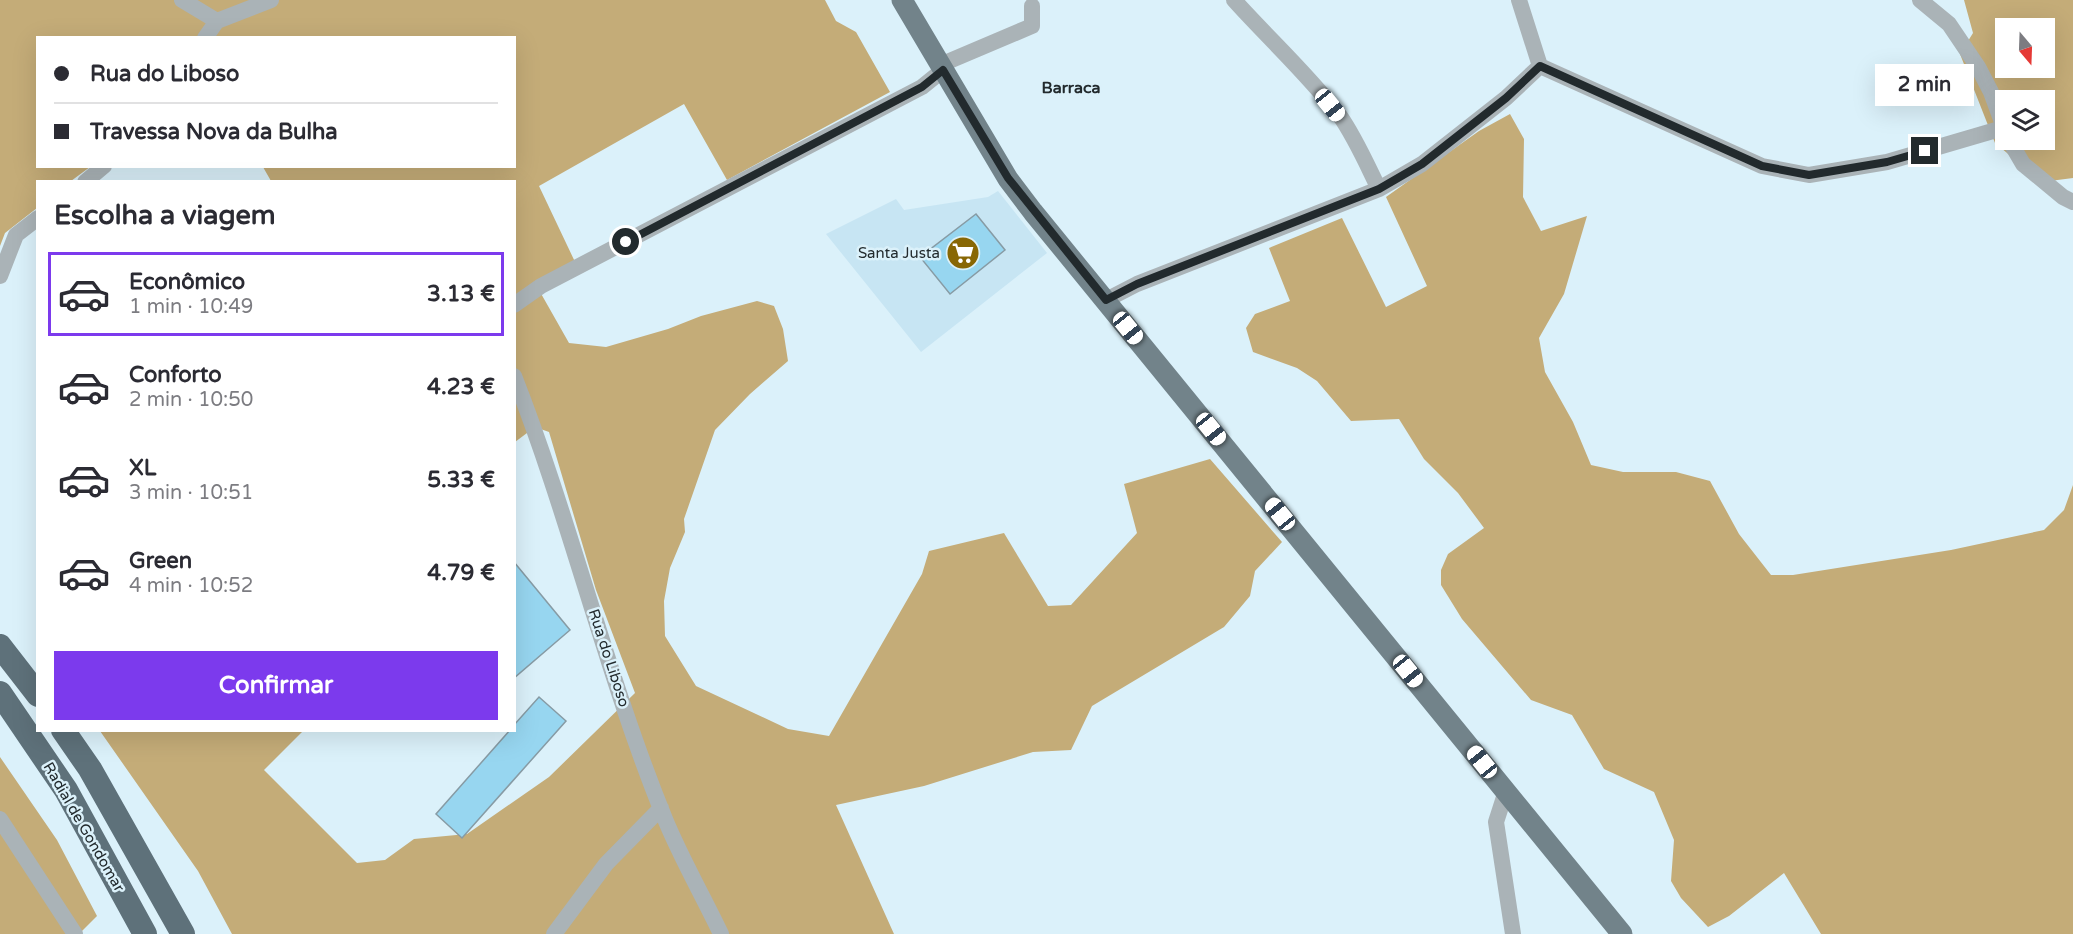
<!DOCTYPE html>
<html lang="pt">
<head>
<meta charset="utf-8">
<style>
	body { margin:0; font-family:"Varela Round",sans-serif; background:#f2f2f3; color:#2b2b33; height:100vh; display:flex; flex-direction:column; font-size:22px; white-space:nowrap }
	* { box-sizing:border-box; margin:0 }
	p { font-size:20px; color:#7c7c81 }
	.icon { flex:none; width:33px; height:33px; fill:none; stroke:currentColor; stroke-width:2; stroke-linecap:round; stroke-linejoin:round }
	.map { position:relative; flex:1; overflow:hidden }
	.drawer { position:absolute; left:36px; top:180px; width:480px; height:552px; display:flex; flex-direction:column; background:#fff; border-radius:0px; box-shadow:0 6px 24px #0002 }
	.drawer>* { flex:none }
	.guide { position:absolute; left:36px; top:36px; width:480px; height:132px; border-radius:0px; box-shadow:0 6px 24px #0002; display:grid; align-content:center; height:132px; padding:0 18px; background:#fff }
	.needle { width:39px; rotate:161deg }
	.tools { position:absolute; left:1995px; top:18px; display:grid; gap:12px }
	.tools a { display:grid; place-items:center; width:60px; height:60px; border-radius:0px; background:#fff; box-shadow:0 6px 24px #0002; font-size:30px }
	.end { position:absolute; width:27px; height:27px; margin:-14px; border:8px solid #222a2d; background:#fff; box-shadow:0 0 0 3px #fff }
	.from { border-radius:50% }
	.bubble { position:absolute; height:42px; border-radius:0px; background:#fff; box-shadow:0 6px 24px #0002; font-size:20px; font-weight:800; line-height:42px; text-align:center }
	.car { position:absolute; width:18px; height:36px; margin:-18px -9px; border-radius:8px; box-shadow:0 0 4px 2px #0007; background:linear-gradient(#fff 24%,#345 0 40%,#fff 0 76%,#345 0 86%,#fff 0) }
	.guide b { display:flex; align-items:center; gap:21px; height:57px; font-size:22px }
	.guide b+b { border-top:2px solid #e1e1e2 }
	.guide i { width:15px; height:15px; background:#2b2b33 }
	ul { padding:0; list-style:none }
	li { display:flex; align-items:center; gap:18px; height:84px; margin:0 12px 9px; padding:0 6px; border:3px solid transparent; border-radius:0px }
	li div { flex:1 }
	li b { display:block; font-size:22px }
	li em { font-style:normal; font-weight:800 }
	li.active { border-color:#7c3aed }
	li>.icon { width:54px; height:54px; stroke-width:1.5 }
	h2 { padding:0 18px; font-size:27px; line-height:72px }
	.cta { display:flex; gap:12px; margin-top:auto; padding:12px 18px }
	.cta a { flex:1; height:69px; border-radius:0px; background:#7c3aed; color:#fff; font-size:24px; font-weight:800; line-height:69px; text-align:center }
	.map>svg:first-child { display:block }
	.built { fill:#c7e5f3 }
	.forest { fill:#c4ac78; fill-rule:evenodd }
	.building { fill:#97d6f0; stroke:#879ba4; stroke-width:1.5 }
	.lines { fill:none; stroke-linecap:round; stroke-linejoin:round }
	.minor { stroke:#aab3b7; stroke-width:16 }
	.major { stroke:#72838a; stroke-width:21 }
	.highway { stroke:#5e717a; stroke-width:24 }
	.route { stroke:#222a2d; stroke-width:8 }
	.labels { text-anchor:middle; stroke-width:5; stroke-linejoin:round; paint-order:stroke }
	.poi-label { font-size:15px; fill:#222a2d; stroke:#dbf1fa; text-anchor:end }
	.street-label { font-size:15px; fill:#222a2d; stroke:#dbf1fa }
	.neighbourhood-label { font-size:16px; font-weight:bold; fill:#222a2d; stroke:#dbf1fa }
</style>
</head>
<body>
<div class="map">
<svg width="2073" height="934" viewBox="0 0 2073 934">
	<rect width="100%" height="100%" fill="#dbf1fa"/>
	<path class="built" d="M998 191 1047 253 921 352 826 234 896 199 904 210 988 197Z"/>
	<path class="forest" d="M0 0H825L836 21 856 32 890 92 727 180 684 104 539 186 576 264 535 283 569 343 606 347 668 329 701 316 757 301 774 306 783 329 788 361 750 394 715 430 684 519 685 532 670 568 664 601 665 636 696 686 788 729 829 736 922 574 929 551 1004 533 1048 606 1071 605 1137 533 1124 484 1210 459 1282 542 1255 571 1250 596 1224 627 1092 706 1071 750 1033 752 924 786 836 805 894 934H232L198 871 100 731H303L264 770 357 863 385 860 414 839 467 834 549 777 635 693 596 590 549 432 535 427 515 442 514 182 271 181 263 167 514 166V38H38V166L90 167 71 181 38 182 37 208 5 233 0 246Z
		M1964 0H2073V178L2042 182 1995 143 1960 54 1973 33ZM2006 28H2044V68H2006ZM2006 100H2044V140H2006Z
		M1510 114 1524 139 1523 197 1541 231 1587 216 1564 294 1539 338 1545 372 1573 422 1591 465 1623 472H1676L1710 481 1739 534 1771 575H1793L1951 550 2044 530 2064 510 2073 485V934H1821L1784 873 1729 916 1708 927 1681 898 1671 881 1674 840 1654 792 1604 769 1572 715 1531 700 1462 619 1441 585V570L1448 554 1484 528 1458 493 1424 459 1399 419 1351 421 1317 381 1297 368 1253 352 1246 328 1255 314 1290 301 1269 248 1342 218 1386 307 1427 286 1386 197 1479 131Z
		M0 757 57 840 97 916 79 934H0Z"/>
	<path class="building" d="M976 214 1005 250 950 294 920 257Z
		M514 562 570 630 514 678Z
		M539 697 566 721 462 838 436 814 510 730H514V725Z"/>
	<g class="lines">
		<path class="minor" d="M182 0 217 21
			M1234 0C1269 39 1308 74 1340 116 1356 139 1367 165 1379 189
			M1519 0 1540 66 1762 166 1809 175 1887 162 2003 128
			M1920 0 1949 24 1978 67 1991 92 2006 133
			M205 38 217 21 271 0
			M2009 140 2023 164 2063 197 2073 202
			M85 182 104 166
			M0 276 16 235 38 218
			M1106 300 1137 284 1379 189 1422 164 1506 98 1540 66
			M514 305 541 286 922 87 943 70 947 62 1032 26V6
			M514 376C571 521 606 675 665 819 681 858 703 896 721 934
			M1506 791 1496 822 1513 934
			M0 819 75 934
			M554 934 606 864 661 808"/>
		<path class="major" d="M902 0 1008 179 1033 212 1622 934"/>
		<path class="highway" d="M0 646 38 695
			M0 693 66 790 145 934
			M63 730 90 769 183 934"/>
	</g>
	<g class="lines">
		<path class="route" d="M626 242 922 87 943 70 1008 178 1106 300 1137 284 1379 189 1422 164 1506 98 1540 66 1762 166 1809 175 1887 162 1925 151"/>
	</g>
	<defs>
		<g id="supermarket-disc" transform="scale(1.725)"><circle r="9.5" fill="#886704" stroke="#dbf1fa"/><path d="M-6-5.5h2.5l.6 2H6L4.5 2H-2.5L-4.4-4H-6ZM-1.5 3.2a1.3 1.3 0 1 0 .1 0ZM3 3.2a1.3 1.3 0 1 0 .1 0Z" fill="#fff"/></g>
	</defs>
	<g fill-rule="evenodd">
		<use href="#supermarket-disc" x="963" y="253"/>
	</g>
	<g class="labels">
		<g class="poi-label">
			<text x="940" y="258">Santa Justa</text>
		</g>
		<g class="street-label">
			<text transform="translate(609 658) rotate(72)" y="5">Rua do Liboso</text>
			<text transform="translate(84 827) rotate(60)" y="5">Radial de Gondomar</text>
		</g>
		<g class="neighbourhood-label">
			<text x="1071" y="93">Barraca</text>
		</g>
	</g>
</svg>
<div class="tools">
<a><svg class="needle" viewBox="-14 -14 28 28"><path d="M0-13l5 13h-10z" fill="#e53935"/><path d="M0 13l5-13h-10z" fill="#7c7c81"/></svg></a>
<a><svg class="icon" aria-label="layers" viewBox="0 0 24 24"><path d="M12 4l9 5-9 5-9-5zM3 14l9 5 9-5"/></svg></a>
</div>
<i class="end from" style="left:626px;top:242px"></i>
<i class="end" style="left:1925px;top:151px"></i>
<div class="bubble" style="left:1875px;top:64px;width:99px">2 min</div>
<i class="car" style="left:1330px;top:105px;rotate:141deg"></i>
<i class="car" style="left:1128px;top:328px;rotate:141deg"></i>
<i class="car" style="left:1211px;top:429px;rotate:141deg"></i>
<i class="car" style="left:1280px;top:514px;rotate:321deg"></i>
<i class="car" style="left:1408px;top:671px;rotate:141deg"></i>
<i class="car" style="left:1482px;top:762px;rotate:321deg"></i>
<div class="guide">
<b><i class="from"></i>Rua do Liboso</b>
<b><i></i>Travessa Nova da Bulha</b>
</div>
<section class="drawer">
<h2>Escolha a viagem</h2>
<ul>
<li class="active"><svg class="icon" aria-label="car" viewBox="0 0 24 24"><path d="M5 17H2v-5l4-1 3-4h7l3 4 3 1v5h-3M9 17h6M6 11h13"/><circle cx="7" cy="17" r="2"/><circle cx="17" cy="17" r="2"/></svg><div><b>Econômico</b><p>1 min · 10:49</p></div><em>3.13 €</em></li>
<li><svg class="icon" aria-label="car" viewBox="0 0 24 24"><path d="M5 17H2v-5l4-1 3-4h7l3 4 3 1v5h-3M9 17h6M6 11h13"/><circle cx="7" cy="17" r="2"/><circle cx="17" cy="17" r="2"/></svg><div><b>Conforto</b><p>2 min · 10:50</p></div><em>4.23 €</em></li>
<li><svg class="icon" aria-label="car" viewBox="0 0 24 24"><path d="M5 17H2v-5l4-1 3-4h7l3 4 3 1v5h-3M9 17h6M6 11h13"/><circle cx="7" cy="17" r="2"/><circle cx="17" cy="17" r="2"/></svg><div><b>XL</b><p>3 min · 10:51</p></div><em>5.33 €</em></li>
<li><svg class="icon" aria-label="car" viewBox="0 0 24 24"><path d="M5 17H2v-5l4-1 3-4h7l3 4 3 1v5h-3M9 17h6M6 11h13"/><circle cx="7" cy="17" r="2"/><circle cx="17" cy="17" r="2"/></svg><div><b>Green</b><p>4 min · 10:52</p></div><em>4.79 €</em></li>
</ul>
<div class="cta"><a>Confirmar</a></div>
</section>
</div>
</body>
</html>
